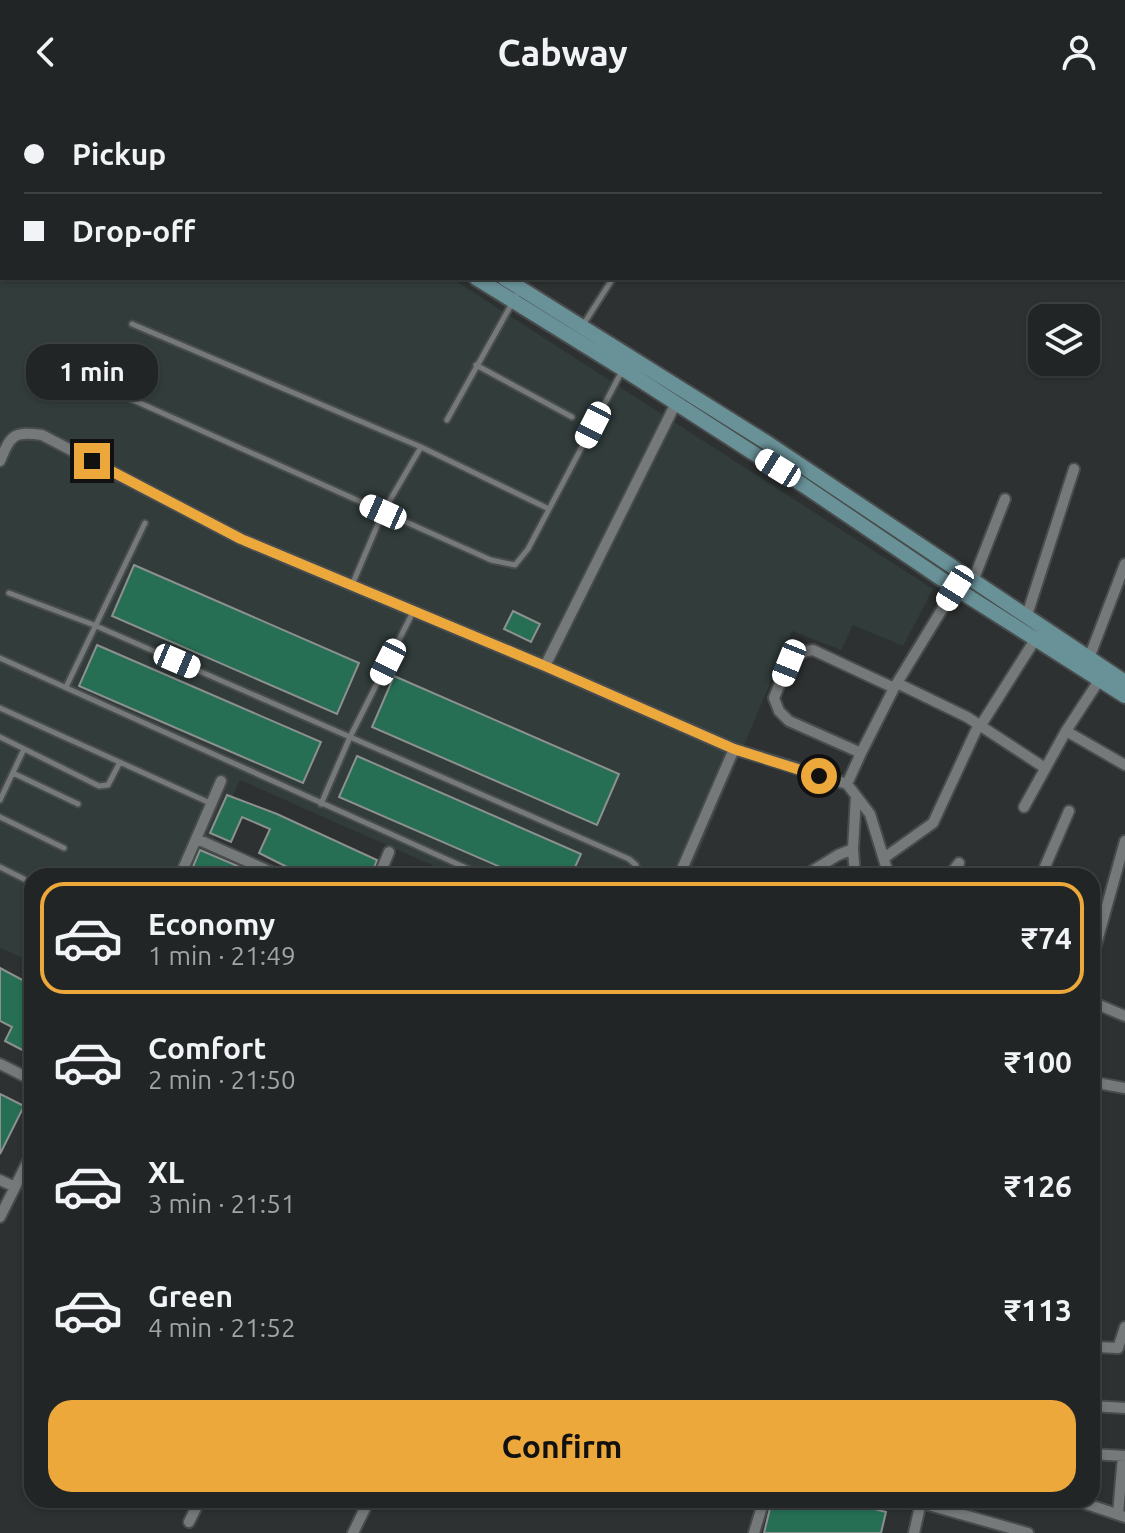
<!DOCTYPE html>
<html lang="en">
<head>
<meta charset="utf-8">
<style>
	body { margin:0; font-family:Ubuntu,sans-serif; background:#2a2d2d; color:#f1f3f6; height:100vh; display:flex; flex-direction:column; font-size:30px; white-space:nowrap }
	* { box-sizing:border-box; margin:0 }
	p { font-size:26px; color:#a2a5a7 }
	.icon { flex:none; width:44px; height:44px; fill:none; stroke:currentColor; stroke-width:2; stroke-linecap:round; stroke-linejoin:round }
	.map { position:relative; flex:1; overflow:hidden }
	.sheet { position:absolute; left:24px; top:764px; width:1076px; height:640px; display:flex; flex-direction:column; background:#222525; border-radius:24px; box-shadow:0 2px 6px #0004,0 0 0 2px #3f4242 }
	.sheet>* { flex:none }
	.banner { position:absolute; left:0px; top:0px; width:1126px; height:176px; box-shadow:0 2px 6px #0004,0 0 0 2px #3f4242; display:grid; align-content:center; height:176px; padding:0 24px; background:#222525 }
	.fabs { position:absolute; left:1028px; top:200px; display:grid; gap:16px }
	.fabs a { display:grid; place-items:center; width:72px; height:72px; border-radius:16px; background:#222525; box-shadow:0 2px 6px #0004,0 0 0 2px #3f4242; font-size:40px }
	.end { position:absolute; width:36px; height:36px; margin:-18px; border:10px solid #eda83b; background:#111; box-shadow:0 0 0 4px #111 }
	.from { border-radius:50% }
	.bubble { position:absolute; height:56px; border-radius:24px; background:#222525; box-shadow:0 2px 6px #0004,0 0 0 2px #3f4242; font-size:26px; font-weight:700; line-height:56px; text-align:center }
	.car { position:absolute; width:24px; height:48px; margin:-24px -12px; border-radius:10px; box-shadow:0 0 6px 2px #0007; background:linear-gradient(#fff 24%,#345 0 40%,#fff 0 76%,#345 0 86%,#fff 0) }
	.banner b { display:flex; align-items:center; gap:28px; height:76px; font-size:30px }
	.banner b+b { border-top:2px solid #3f4242 }
	.banner i { width:20px; height:20px; background:#f1f3f6 }
	ul { padding:14px 0 0; list-style:none }
	li { display:flex; align-items:center; gap:24px; height:112px; margin:0 16px 12px; padding:0 8px; border:4px solid transparent; border-radius:24px }
	li div { flex:1 }
	li b { display:block; font-size:30px }
	li em { font-style:normal; font-weight:700 }
	li.selected { border-color:#eda83b }
	li>.icon { width:72px; height:72px; stroke-width:1.5 }
	.button { display:flex; gap:16px; margin-top:auto; padding:16px 24px }
	.button a { flex:1; height:92px; border-radius:24px; background:#eda83b; color:#111; font-size:32px; font-weight:700; line-height:92px; text-align:center }
	header { display:flex; justify-content:space-between; align-items:center; height:104px; padding:0 24px; background:#222525; font-size:36px; font-weight:700 }
	.map>svg:first-child { display:block }
	.built { fill:#313c3b }
	.building { fill:#266f55; stroke:#8d908f; stroke-width:2 }
	.lines { fill:none; stroke-linecap:round; stroke-linejoin:round }
	.lane-casing { stroke:#494c4c; stroke-width:9 }
	.street-casing { stroke:#494c4c; stroke-width:14 }
	.secondary-casing { stroke:#494c4c; stroke-width:18 }
	.lane { stroke:#767979; stroke-width:5 }
	.street { stroke:#767979; stroke-width:10 }
	.secondary { stroke:#699198; stroke-width:14 }
	.route { stroke:#eda83b; stroke-width:10 }
</style>
</head>
<body>
<header><svg class="icon" aria-label="back" viewBox="0 0 24 24"><path d="M15 5l-7 7 7 7"/></svg>Cabway<svg class="icon" aria-label="person" viewBox="0 0 24 24"><circle cx="12" cy="8" r="4"/><path d="M4 21q1-7 8-7t8 7"/></svg></header>
<div class="map">
<svg width="1125" height="1429" viewBox="0 0 1125 1429">
	<rect width="100%" height="100%" fill="#2e3131"/>
	<path class="built" d="M0 0 184 2H2V174H451L933 485 903 542 853 521 841 546 792 527 689 772H457L240 676 196 772H32V858L0 844Z"/>
	<path class="building" d="M134 461 359 559 337 610 112 512Z
		M513 507 540 520 531 538 504 525Z
		M97 541 321 638 303 679 79 582Z
		M394 572 619 670 597 721 372 623Z
		M357 652 581 750 571 772H521L339 693Z
		M227 691 277 710 377 756 371 772H308L287 763 259 749 270 725 242 713 231 738 210 729Z
		M200 746 240 763 237 772H189Z
		M0 864 32 881V951L5 937 12 923 0 917Z
		M0 990 24 1002 0 1050Z
		M772 1396H839L886 1408 881 1429H764Z"/>
	<g class="lines">
		<g class="lane-casing">
			<path id="lane" d="M551 2 552 0
				M132 220 421 343 549 405
				M583 221 613 174
				M476 261 572 313
				M75 270 491 456 515 461 528 445 622 267
				M447 316 520 185
				M352 481 383 408 421 343
				M9 489 94 521 629 755 636 761 637 772
				M0 554 484 772
				M66 583 145 419
				M0 604 210 699
				M0 633 99 682 108 681 120 658
				M13 669 78 700
				M0 696 24 645
				M321 700 350 633 413 508
				M0 713 64 744
				M0 763 32 779"/>
		</g>
		<g class="street-casing">
			<path id="street" d="M0 357C11 331 13 327 42 331L241 435 545 562 734 645 847 680
				M973 477 1005 395
				M1027 511 1074 365
				M1089 554 1125 460
				M545 562 676 299
				M897 579 967 613 1045 664
				M894 584 861 649 789 617 779 607 774 594C783 573 788 548 813 546L894 584 955 484
				M1066 627 1125 661
				M861 649 847 680 870 710 889 772
				M1024 703 1066 627 1100 575
				M197 735 280 772
				M853 745 855 772
				M884 754 933 719 979 620 981 621 1038 531
				M180 772 221 677
				M245 772 250 760
				M379 772 389 748
				M679 772 734 645
				M804 772 838 751 853 745 856 692
				M949 772 959 759
				M1041 772 1069 707
				M1092 855 1125 737
				M1092 898 1125 912
				M0 960 32 976
				M1092 978 1125 984
				M0 1076 15 1083
				M0 1113 32 1049
				M1092 1225 1096 1243 1118 1244 1125 1223
				M1092 1302 1125 1304
				M1092 1350 1125 1352
				M911 1396 1028 1429
				M1075 1396 1125 1413
				M1118 1410 1123 1352
				M189 1418 200 1396
				M353 1429 369 1396
				M754 1429 764 1396
				M914 1429 921 1398"/>
		</g>
		<g class="secondary-casing">
			<path id="secondary" d="M225 0 228 2
				M476 174 623 265 803 381 955 484 1125 592
				M504 174 769 340 1125 578"/>
		</g>
		<use href="#lane" class="lane"/>
		<use href="#street" class="street"/>
		<use href="#secondary" class="secondary"/>
	</g>
	<g class="lines">
		<path class="route" d="M92 357 241 435 545 562 734 645 819 672"/>
	</g>
</svg>
<div class="fabs">
<a><svg class="icon" aria-label="layers" viewBox="0 0 24 24"><path d="M12 4l9 5-9 5-9-5zM3 14l9 5 9-5"/></svg></a>
</div>
<i class="end from" style="left:819px;top:672px"></i>
<i class="end" style="left:92px;top:357px"></i>
<div class="bubble" style="left:26px;top:240px;width:132px">1 min</div>
<i class="car" style="left:593px;top:321px;rotate:207deg"></i>
<i class="car" style="left:778px;top:364px;rotate:302deg"></i>
<i class="car" style="left:383px;top:408px;rotate:294deg"></i>
<i class="car" style="left:955px;top:484px;rotate:212deg"></i>
<i class="car" style="left:177px;top:557px;rotate:113deg"></i>
<i class="car" style="left:388px;top:558px;rotate:207deg"></i>
<i class="car" style="left:789px;top:559px;rotate:202deg"></i>
<div class="banner">
<b><i class="from"></i>Pickup</b>
<b><i></i>Drop-off</b>
</div>
<section class="sheet">
<ul>
<li class="selected"><svg class="icon" aria-label="car" viewBox="0 0 24 24"><path d="M5 17H2v-5l4-1 3-4h7l3 4 3 1v5h-3M9 17h6M6 11h13"/><circle cx="7" cy="17" r="2"/><circle cx="17" cy="17" r="2"/></svg><div><b>Economy</b><p>1 min · 21:49</p></div><em>₹74</em></li>
<li><svg class="icon" aria-label="car" viewBox="0 0 24 24"><path d="M5 17H2v-5l4-1 3-4h7l3 4 3 1v5h-3M9 17h6M6 11h13"/><circle cx="7" cy="17" r="2"/><circle cx="17" cy="17" r="2"/></svg><div><b>Comfort</b><p>2 min · 21:50</p></div><em>₹100</em></li>
<li><svg class="icon" aria-label="car" viewBox="0 0 24 24"><path d="M5 17H2v-5l4-1 3-4h7l3 4 3 1v5h-3M9 17h6M6 11h13"/><circle cx="7" cy="17" r="2"/><circle cx="17" cy="17" r="2"/></svg><div><b>XL</b><p>3 min · 21:51</p></div><em>₹126</em></li>
<li><svg class="icon" aria-label="car" viewBox="0 0 24 24"><path d="M5 17H2v-5l4-1 3-4h7l3 4 3 1v5h-3M9 17h6M6 11h13"/><circle cx="7" cy="17" r="2"/><circle cx="17" cy="17" r="2"/></svg><div><b>Green</b><p>4 min · 21:52</p></div><em>₹113</em></li>
</ul>
<div class="button"><a>Confirm</a></div>
</section>
</div>
</body>
</html>
